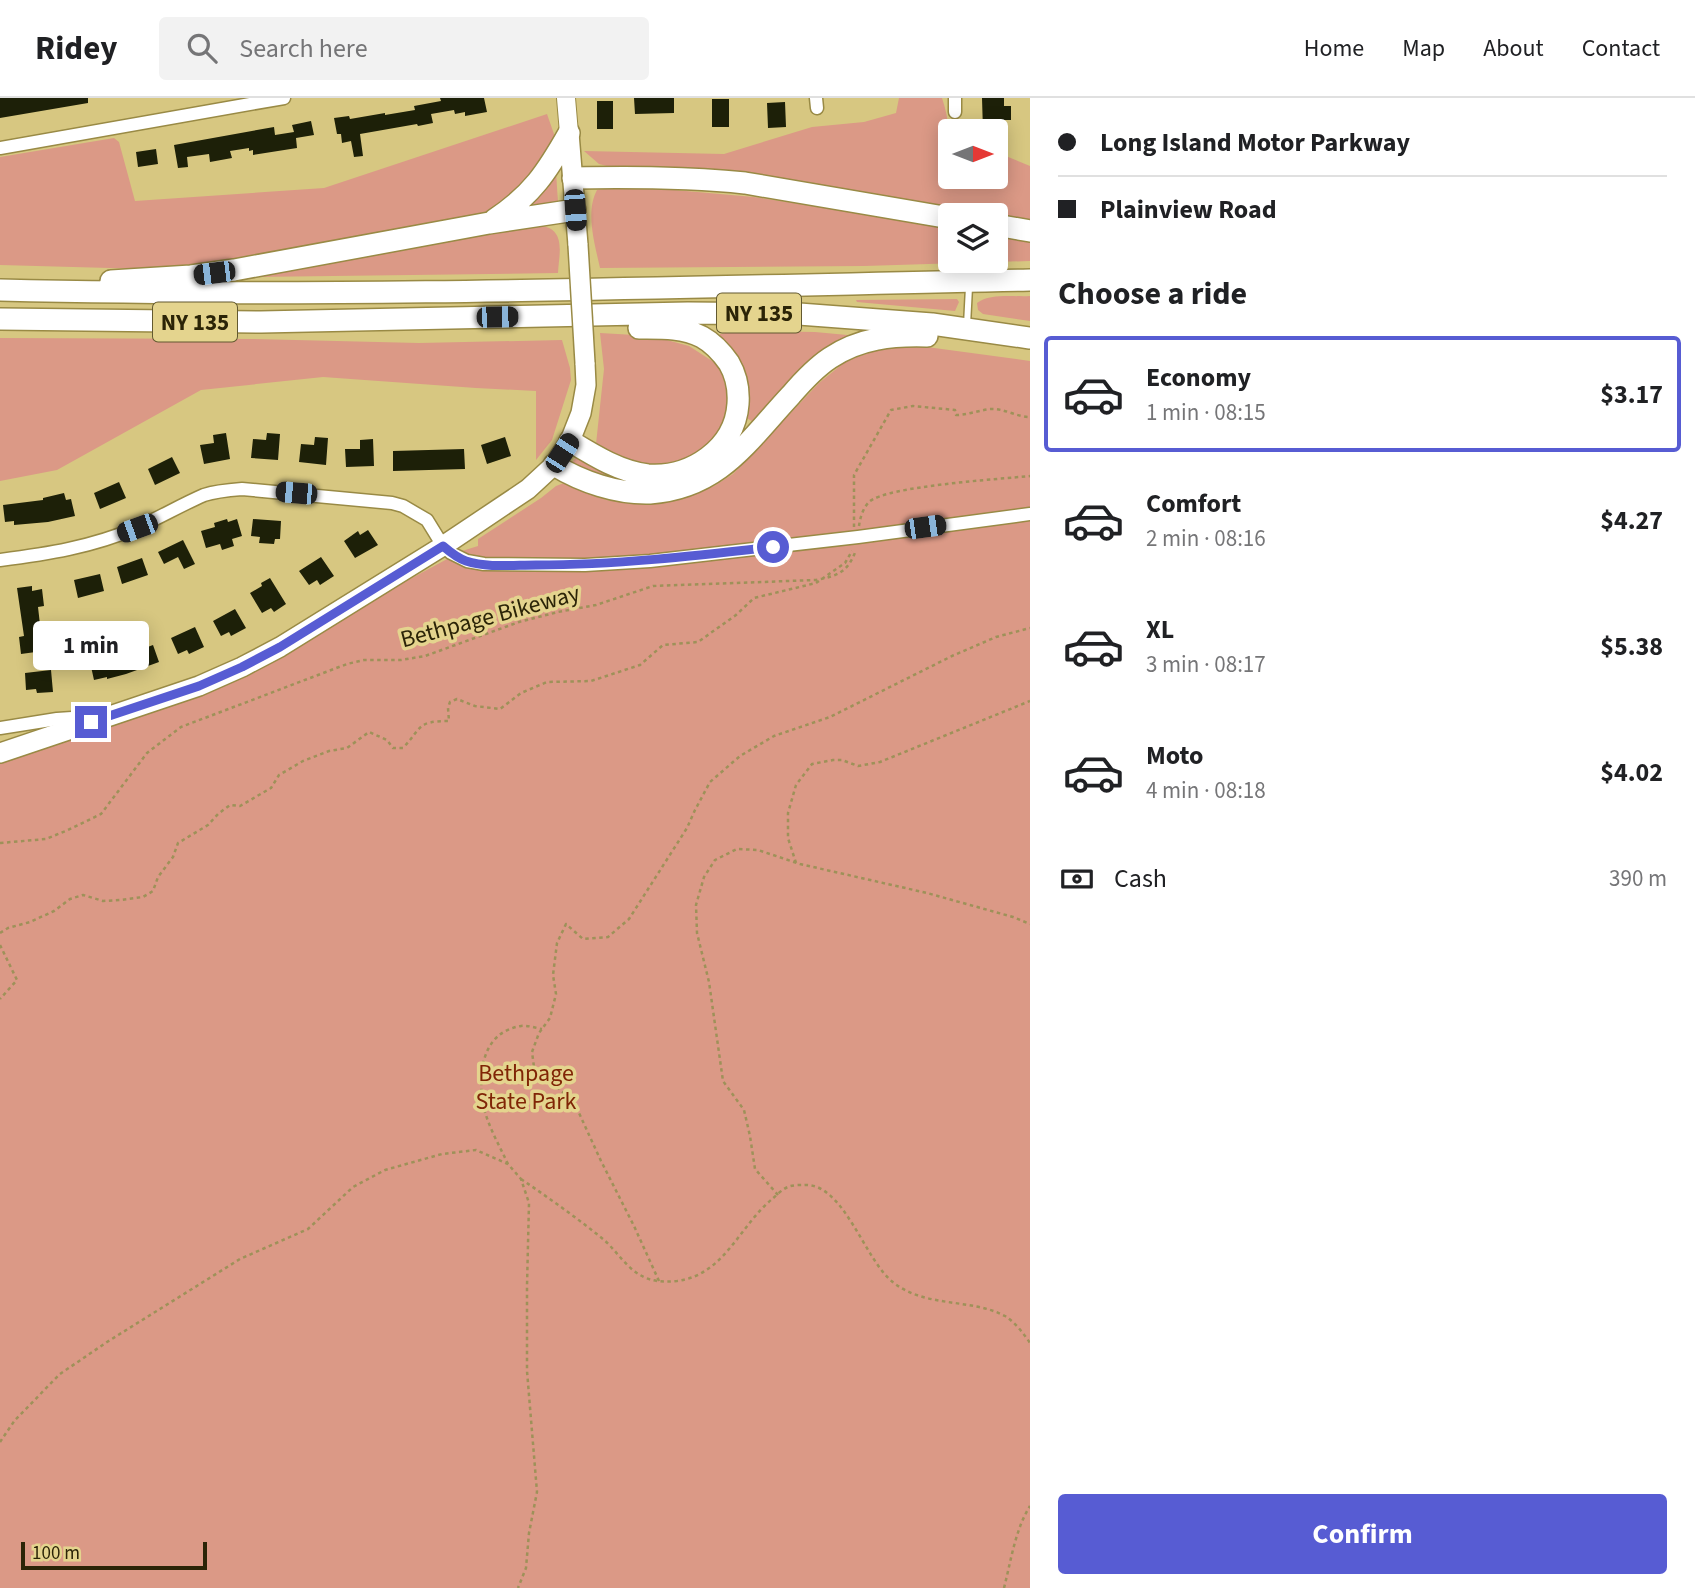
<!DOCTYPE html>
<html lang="en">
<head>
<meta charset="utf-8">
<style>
	body { margin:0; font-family:"Source Sans 3",sans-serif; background:#f2f2f2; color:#202124; height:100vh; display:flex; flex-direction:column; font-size:26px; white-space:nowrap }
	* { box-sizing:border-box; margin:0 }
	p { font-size:23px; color:#757577 }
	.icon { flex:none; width:38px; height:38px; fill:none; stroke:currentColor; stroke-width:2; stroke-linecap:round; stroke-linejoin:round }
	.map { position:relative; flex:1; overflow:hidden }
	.details { display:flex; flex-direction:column; background:#fff; width:665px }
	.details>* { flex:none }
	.top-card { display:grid; align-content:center; height:154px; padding:0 28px; background:#fff }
	.needle { width:46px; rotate:90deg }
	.controls { position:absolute; left:938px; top:21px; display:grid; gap:14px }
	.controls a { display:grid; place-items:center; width:70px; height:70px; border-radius:7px; background:#fff; box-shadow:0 4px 18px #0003; font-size:35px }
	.scale { position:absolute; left:21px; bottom:18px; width:186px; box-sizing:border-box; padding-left:7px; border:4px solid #2b2407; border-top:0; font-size:19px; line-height:24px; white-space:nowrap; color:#2b2407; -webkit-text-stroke:5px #e4d48e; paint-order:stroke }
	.end { position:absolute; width:32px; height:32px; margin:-16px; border:9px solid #575cd3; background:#fff; box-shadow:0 0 0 4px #fff }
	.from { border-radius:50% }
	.bubble { position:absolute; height:49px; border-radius:7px; background:#fff; box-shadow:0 4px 18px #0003; font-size:23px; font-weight:700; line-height:49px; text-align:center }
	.car { position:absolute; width:21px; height:42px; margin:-21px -10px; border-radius:9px; box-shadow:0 0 5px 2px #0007; background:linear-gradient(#222 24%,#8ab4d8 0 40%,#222 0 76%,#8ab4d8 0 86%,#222 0) }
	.top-card b { display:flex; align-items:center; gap:24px; height:66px; font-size:26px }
	.top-card b+b { border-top:2px solid #e0e0e0 }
	.top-card i { width:18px; height:18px; background:#202124 }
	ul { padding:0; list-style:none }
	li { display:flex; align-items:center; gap:21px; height:116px; margin:0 14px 10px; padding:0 14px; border:4px solid transparent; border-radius:7px }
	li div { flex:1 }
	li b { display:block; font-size:26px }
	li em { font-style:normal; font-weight:700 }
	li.current { border-color:#575cd3 }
	li>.icon { width:63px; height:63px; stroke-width:1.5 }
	h2 { padding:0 28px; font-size:32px; line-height:84px }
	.pay { display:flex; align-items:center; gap:18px; height:77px; padding:0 28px; font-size:26px }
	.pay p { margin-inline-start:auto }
	.button { display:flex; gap:14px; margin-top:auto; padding:14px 28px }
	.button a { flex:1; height:80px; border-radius:7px; background:#575cd3; color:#fff; font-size:28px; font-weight:700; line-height:80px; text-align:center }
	header { display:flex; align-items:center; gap:42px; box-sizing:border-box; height:98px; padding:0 35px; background:#fff; border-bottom:2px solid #e0e0e0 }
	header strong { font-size:33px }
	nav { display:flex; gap:38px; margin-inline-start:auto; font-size:24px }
	.search { width:490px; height:63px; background:#f2f2f2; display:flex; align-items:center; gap:18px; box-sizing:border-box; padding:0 24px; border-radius:7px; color:#757577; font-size:26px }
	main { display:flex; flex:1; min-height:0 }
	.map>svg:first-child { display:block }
	.green { fill:#db9986 }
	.building { fill:#1d2008 }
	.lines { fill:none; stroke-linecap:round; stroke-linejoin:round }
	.lane-casing { stroke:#998a45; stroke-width:9 }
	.street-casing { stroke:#998a45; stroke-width:15 }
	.secondary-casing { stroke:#998a45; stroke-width:20 }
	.primary-casing { stroke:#998a45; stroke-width:22 }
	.highway-casing { stroke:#998a45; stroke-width:24 }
	.path { stroke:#9e9159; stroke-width:2.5; stroke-dasharray:3.5 3.5; stroke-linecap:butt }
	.lane { stroke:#fff; stroke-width:6 }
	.street { stroke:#fff; stroke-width:12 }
	.secondary { stroke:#fff; stroke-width:18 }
	.primary { stroke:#fff; stroke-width:19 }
	.highway { stroke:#fff; stroke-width:21 }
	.primary-bridge-casing { stroke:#998a45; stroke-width:22; stroke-linecap:butt }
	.primary-bridge { stroke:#fff; stroke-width:19 }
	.route { stroke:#575cd3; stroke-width:9 }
	.labels { text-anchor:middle; stroke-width:7; stroke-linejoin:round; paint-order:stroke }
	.shield { fill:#e4d48e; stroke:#625930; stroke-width:2 }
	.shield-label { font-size:23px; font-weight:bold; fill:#2b2407 }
	.street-label { font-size:24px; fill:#2b2407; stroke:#e4d48e }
	.park-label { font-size:24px; fill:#802506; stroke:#e4d48e }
</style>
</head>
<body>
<header>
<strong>Ridey</strong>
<div class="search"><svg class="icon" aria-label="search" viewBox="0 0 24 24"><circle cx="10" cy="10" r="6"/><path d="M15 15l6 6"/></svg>Search here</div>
<nav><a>Home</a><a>Map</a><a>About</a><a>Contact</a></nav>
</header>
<main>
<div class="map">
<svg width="1030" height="1490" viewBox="0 0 1030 1490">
	<rect width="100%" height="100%" fill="#d7c781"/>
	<path class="green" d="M899 0H942C951 26 950 51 950 79H996V54L1030 68V122L759 79 619 71 599 66 584 53 724 56 812 29 864 24 896 15Z
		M547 16 555 39 531 86 496 109 469 122 341 141 259 159 183 172 0 167V59L114 40 119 44 135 103 324 90Z
		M556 74 558 104H554V110L515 116Z
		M610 90 663 91 754 99 950 129V163H996V136L1030 141V163L864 168 600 170C595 147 585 114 597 92Z
		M543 128C566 133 559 156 558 175L252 179 512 130Z
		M1030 198V223L983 216 978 212 977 205C990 195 1014 199 1030 198Z
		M957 201 959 204 955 213 857 204 856 202Z
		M736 233 815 234 858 238 755 325 745 319 720 240V236Z
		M600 235 652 238 689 248 720 268 729 301 721 335 699 358 656 368 625 362 596 346 604 271Z
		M0 240 253 241 419 245 562 242 570 270 571 282 552 342 536 362V293L476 290 323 279 201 292 57 372 0 383Z
		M912 247 1030 263V1490H0V655L221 583 462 453 478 448V441L541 400 556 388 564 385H573L606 402 644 406 669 404 714 388 733 376 819 285 846 263 883 250Z
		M577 358 624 380 623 388 571 366Z"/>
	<path class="building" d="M0 0H88V5L0 20Z
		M440 0H484L487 14 465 18V14L455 16 454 12 431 16 433 25 418 28 417 26 360 36 363 58 354 59 351 43 342 45 341 36H337L334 20 349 18 350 21 385 15V17L415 12 414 8 441 3Z
		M634 0H674V15L635 16Z
		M982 0H1004V8H1011V22H996V33H983Z
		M712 1H729V29H712Z
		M597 3H613V31H597Z
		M785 4 786 29 768 30 767 5Z
		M311 23 314 37 296 40 297 50 253 57V52L249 53V50L230 53 232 60 210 64 209 56 187 59 188 69 178 70 174 47 274 29 275 37 294 34 292 27Z
		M156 51 158 66 138 69 136 54Z
		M226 335 230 361 204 366 200 347 214 345 213 337Z
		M267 335 280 336 278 362 251 360 253 341 266 342Z
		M315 339 328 340 326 367 299 364 301 346 314 347Z
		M505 339 511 358 487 366 481 347Z
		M373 341 374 368 346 369 345 351H360V342Z
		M464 351 465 371 393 373V353Z
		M172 359 180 375 155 387 148 371Z
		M119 384 126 400 100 411 94 395Z
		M64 395 66 402 71 401 75 418 48 424 14 427V423L5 424 3 407 43 402V400Z
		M227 421 228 424 237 421 242 438 232 441 234 448 222 452 220 446 206 450 201 433 215 429 214 425Z
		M253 421 281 423 280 441H275L274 446 259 445 260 439 251 438Z
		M368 432 378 447 355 460 344 443 358 433 360 437Z
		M183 442 195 466 184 471 178 459 164 466 158 454Z
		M321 459 334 478 320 487 317 482 309 487 299 473Z
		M142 460 148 477 122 486 117 469Z
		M100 476 104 493 78 500 74 482Z
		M270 480 286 506 274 514 271 510 262 515 250 495 262 488 261 485Z
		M32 488V493L42 491 44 508 38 509 43 553 21 556 19 539 24 538 17 490Z
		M235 511 246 530 231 538 229 534 221 538 213 523Z
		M195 529 204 549 189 556 187 552 178 556 171 540Z
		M153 547 159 564 126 576 107 581V579L94 582 90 564 101 561 99 554 109 552 111 559 133 552 134 554Z
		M51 572 53 594 37 595 36 591 26 592 25 575Z"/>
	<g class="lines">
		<g class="lane-casing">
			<path id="lane" d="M967 227 969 189"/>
		</g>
		<g class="street-casing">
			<path id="street" d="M816 0 817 10
				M955 0V14
				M0 50 284 0
				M0 462C47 456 92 449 136 430 159 420 181 407 204 397 216 393 229 392 242 391L392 405 403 408 427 422 443 448 451 455 467 463 484 466 585 467 650 463 858 439 1030 416
				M0 630 57 621 87 619"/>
		</g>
		<g class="secondary-casing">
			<path id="secondary" d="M566 0 569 35"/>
		</g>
		<g class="primary-casing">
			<path id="primary" d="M569 35 578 147
				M0 655 199 588 242 569 280 549 443 448 528 391 554 367 570 343 581 315 586 287 585 265"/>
		</g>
		<g class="highway-casing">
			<path id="highway" d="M573 80C632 79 687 79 745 85L950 120
				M494 122C532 97 547 74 569 35
				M996 127 1030 133
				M111 183 191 178 234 172 489 125 575 112
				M0 192C343 200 687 189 1030 182
				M0 221 261 224 688 215 799 216 932 226 1030 240
				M570 343C593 357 620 374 648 377 691 380 735 351 738 306 739 292 736 277 729 265 722 255 713 245 702 239 683 229 660 230 639 230
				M554 367C582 384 617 396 650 395 720 390 748 343 791 297 803 283 815 270 830 260 860 240 892 237 927 238"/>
		</g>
		<path class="path" d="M859 428C860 420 863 410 869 404 886 388 1001 381 1030 378
			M854 429V377L891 312 913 308 955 312 956 317C968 317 979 312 991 311 1003 310 1017 319 1030 319
			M0 745 46 741 68 732 101 716 147 655 181 629 347 566 364 562H401L425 558 519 524 558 514 596 507 653 488 816 482C838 478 848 474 856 452
			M796 765 788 740V715L796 687 812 666 833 662H842L858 668 880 664 1030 603
			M0 835 8 830 30 824 54 813 70 801 83 797 103 803 121 802 143 799 153 793 158 779 173 759 178 745 208 727 218 716 230 707 240 708 271 690 279 677 303 663 329 653 347 650 369 634 387 642 393 650H403C422 630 416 623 449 623L448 610 450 604 457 601 475 608 500 611 521 595 547 584 591 583 640 567 663 547 698 544 736 517 754 500 816 485 845 465 852 453
			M0 847 17 882 0 901
			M508 1066C499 1047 487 1026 483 1006 478 974 482 934 521 928 528 927 535 930 542 931
			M521 1081C549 1100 577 1120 603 1141 618 1154 627 1172 646 1180 656 1184 666 1184 677 1183 724 1177 739 1129 771 1102 776 1098 782 1091 788 1089 792 1087 799 1087 804 1087 844 1084 865 1164 894 1185 926 1210 971 1200 1005 1218 1015 1224 1024 1236 1030 1245
			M778 1097 755 1071 750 1038 744 1012 723 983 709 884 697 835 696 807 704 779 715 762 737 751 758 752 800 766 927 795 1013 819 1030 826
			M659 1183 634 1128 601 1063 579 1015 566 997 534 969 532 954 539 935 550 920 556 896 553 877 557 845 566 826 583 841 608 839 629 821 687 730 695 712 710 684 740 658 774 638 830 619 952 558 996 539 1030 530
			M0 1344 15 1322 60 1276 107 1244 240 1161 308 1131 353 1089 385 1072 442 1056 476 1052 508 1066 521 1081 529 1105 527 1188V1273L537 1394 529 1435 526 1470 518 1490
			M1004 1490C1011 1463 1015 1432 1030 1408"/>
		<use href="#lane" class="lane"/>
		<use href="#street" class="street"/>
		<use href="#secondary" class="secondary"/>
		<use href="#primary" class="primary"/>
		<use href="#highway" class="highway"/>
		<g class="primary-bridge-casing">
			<path id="primary-bridge" d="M578 147 585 265"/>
		</g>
		<use href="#primary-bridge" class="primary-bridge"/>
	</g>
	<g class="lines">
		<path class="route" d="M91 624 199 588 242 569 280 549 443 448C450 454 457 460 466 463 487 470 513 467 536 467 615 467 694 458 773 449"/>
	</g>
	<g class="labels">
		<g class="shield">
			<rect x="717" y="195.5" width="84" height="39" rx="5"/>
			<rect x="153" y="204.5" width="84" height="39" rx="5"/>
		</g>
		<g class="shield-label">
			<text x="759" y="223">NY 135</text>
			<text x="195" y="232">NY 135</text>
		</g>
		<g class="street-label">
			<text transform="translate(490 518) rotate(-15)" y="8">Bethpage Bikeway</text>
		</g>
		<g class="park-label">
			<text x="526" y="983">Bethpage<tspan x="526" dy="28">State Park</tspan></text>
		</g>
	</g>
</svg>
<div class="controls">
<a><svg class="needle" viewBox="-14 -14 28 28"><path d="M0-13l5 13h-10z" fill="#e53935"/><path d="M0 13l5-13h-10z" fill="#757577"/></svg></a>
<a><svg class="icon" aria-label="layers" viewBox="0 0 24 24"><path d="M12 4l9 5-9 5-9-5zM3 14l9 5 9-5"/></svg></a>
</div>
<div class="scale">100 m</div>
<i class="end from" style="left:773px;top:449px"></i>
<i class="end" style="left:91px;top:624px"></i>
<div class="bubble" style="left:33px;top:523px;width:116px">1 min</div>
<i class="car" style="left:575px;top:112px;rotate:176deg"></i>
<i class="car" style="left:214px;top:175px;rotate:263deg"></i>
<i class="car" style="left:497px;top:219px;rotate:89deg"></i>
<i class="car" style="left:562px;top:355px;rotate:33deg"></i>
<i class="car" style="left:296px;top:395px;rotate:275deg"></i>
<i class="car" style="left:925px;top:429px;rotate:82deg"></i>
<i class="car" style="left:137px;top:430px;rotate:250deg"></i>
</div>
<section class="details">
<div class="top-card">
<b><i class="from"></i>Long Island Motor Parkway</b>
<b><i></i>Plainview Road</b>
</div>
<h2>Choose a ride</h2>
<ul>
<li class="current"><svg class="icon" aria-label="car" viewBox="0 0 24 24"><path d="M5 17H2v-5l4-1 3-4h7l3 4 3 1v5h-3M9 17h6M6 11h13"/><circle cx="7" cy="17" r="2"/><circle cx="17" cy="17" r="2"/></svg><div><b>Economy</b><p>1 min · 08:15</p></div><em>$3.17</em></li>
<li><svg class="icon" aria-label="car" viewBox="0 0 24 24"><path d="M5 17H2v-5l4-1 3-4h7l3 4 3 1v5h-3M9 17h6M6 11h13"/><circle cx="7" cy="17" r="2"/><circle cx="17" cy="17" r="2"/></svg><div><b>Comfort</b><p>2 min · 08:16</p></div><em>$4.27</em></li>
<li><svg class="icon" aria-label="car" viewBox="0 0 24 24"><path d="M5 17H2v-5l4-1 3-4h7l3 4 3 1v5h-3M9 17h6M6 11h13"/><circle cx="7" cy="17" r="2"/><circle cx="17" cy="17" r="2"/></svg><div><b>XL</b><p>3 min · 08:17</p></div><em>$5.38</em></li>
<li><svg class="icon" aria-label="car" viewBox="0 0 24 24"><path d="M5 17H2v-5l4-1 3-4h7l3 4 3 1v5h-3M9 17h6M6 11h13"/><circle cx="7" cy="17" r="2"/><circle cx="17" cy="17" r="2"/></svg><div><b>Moto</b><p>4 min · 08:18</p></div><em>$4.02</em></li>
</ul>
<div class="pay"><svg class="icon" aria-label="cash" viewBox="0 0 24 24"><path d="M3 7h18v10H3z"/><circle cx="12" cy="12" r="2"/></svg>Cash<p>390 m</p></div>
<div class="button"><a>Confirm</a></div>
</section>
</main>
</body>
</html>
